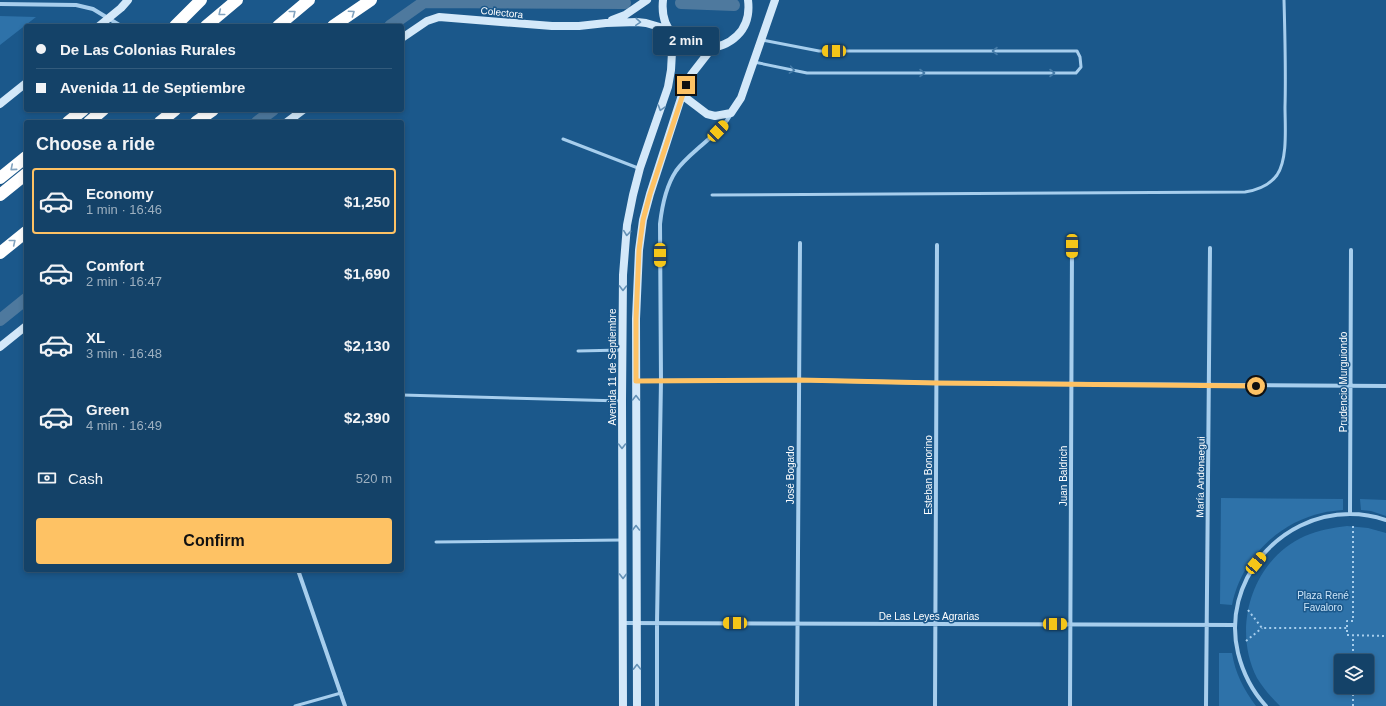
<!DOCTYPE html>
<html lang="en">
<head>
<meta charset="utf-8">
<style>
	body { margin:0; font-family:Helvetica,sans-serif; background:#1d496e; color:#f1f3f6; height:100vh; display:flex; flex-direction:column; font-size:15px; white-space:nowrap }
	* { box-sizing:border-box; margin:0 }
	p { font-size:13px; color:#9db0c0 }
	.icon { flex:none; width:22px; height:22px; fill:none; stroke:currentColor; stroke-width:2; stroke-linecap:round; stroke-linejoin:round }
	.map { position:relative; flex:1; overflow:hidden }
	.details { position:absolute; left:24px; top:120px; width:380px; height:452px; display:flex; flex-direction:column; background:#144268; border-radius:4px; box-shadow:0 2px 6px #0003,0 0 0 1px #335b7c }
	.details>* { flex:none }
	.guide { position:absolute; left:24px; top:24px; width:380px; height:88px; border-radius:4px; box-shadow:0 2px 6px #0003,0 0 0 1px #335b7c; display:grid; align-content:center; height:88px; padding:0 12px; background:#144268 }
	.controls { position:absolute; left:1334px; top:654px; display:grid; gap:8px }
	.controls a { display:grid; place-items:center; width:40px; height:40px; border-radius:4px; background:#144268; box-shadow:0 2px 6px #0003,0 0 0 1px #335b7c; font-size:20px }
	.end { position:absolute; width:18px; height:18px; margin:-9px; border:5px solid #fec264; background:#111; box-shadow:0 0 0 2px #111 }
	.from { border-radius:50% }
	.bubble { position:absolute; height:28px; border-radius:4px; background:#144268; box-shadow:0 2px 6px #0003,0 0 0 1px #335b7c; font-size:13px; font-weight:700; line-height:28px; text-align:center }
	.car { position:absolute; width:12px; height:24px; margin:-12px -6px; border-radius:5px; box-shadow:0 0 3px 1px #0007; background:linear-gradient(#f5c518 24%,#345 0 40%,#f5c518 0 76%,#345 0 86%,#f5c518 0) }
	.guide b { display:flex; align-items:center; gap:14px; height:38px; font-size:15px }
	.guide b+b { border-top:1px solid #335b7c }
	.guide i { width:10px; height:10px; background:#f1f3f6 }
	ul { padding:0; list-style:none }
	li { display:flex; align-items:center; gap:12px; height:66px; margin:0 8px 6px; padding:0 4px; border:2px solid transparent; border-radius:4px }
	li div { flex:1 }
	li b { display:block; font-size:15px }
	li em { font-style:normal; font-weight:700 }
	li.on { border-color:#fec264 }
	li>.icon { width:36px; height:36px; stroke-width:1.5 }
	h2 { padding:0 12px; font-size:18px; line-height:48px }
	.pay { display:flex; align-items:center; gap:10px; height:44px; padding:0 12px; font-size:15px }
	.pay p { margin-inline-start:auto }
	.button { display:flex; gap:8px; margin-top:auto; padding:8px 12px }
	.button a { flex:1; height:46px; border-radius:4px; background:#fec264; color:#111; font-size:16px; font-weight:700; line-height:46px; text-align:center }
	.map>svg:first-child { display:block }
	.green { fill:#2e72a9; fill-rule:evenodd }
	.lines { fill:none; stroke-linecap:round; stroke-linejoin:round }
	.canal { stroke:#4e799e; stroke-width:12 }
	.path { stroke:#a7ceed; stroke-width:2; stroke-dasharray:2 3; stroke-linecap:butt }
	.lane { stroke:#a7ceed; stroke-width:3 }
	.street { stroke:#a7ceed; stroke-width:4 }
	.secondary { stroke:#d3e8f9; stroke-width:8 }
	.highway { stroke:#fff; stroke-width:12 }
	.highway-bridge { stroke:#fff; stroke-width:12 }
	.oneway { stroke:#82a3bf }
	.oneway2 { stroke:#6592b7 }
	.oneway3 { stroke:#457ba8 }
	.route { stroke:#fec264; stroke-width:5 }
	.labels { text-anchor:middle; stroke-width:3; stroke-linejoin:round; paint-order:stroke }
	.street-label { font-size:10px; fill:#fff; stroke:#1b588b }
	.park-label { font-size:10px; fill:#cce5f9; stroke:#1b588b }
</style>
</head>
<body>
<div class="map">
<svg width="1386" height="706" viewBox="0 0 1386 706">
	<rect width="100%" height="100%" fill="#1b588b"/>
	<path class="green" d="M0 16 36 17 0 45Z
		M1221 498 1343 499V510C1336 511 1328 511 1322 513 1277 523 1241 560 1232 605L1220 604Z
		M1360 499 1386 500V516L1371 511 1361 510Z
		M1347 526 1368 528 1386 533V706H1280C1271 697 1263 688 1257 678 1231 627 1253 559 1305 536 1319 530 1332 528 1347 526ZM1341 661H1367V687H1341Z
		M1219 653H1232C1235 673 1244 690 1256 706H1219Z"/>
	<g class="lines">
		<path class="canal" d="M681 3 734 5
			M390 26 424 2 625 3
			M257 122 273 110
			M0 320 26 299"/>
		<path class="path" d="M1353 526V621H1347V635L1386 636
			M1248 610 1262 628H1347
			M1246 641 1262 628
			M1353 661V635
			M1353 706V687"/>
		<path class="lane" d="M754 62 807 73H1076L1081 67 1080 57 1077 51H819L762 40
			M563 139 638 168
			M712 195 1245 192C1258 190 1269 186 1277 175 1288 159 1285 126 1285 107 1286 71 1285 36 1284 0
			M578 351 622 350
			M402 395 622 401
			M436 542 622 540
			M295 706 341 693"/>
		<path class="street" d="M0 4 76 5 93 9 121 26
			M636 381 799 380 937 383 1386 386
			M1350 514 1351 250
			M298 570 345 706
			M623 623 1235 625
			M657 706V623L661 380 660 224C662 206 666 186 676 171 683 161 693 153 702 145 713 135 724 127 731 114
			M797 706 800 243
			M935 706 937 245
			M1070 706 1072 246
			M1206 706 1210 248
			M1266 706C1252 691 1243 673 1238 653 1221 582 1279 514 1350 514 1362 514 1374 516 1386 520"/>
		<path class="secondary" d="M663 0C656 65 756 63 748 0
			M612 20 625 15 647 0
			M99 26 121 8 128 0
			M402 38 427 21 439 17 552 26H579L606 23 637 22 646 23 670 30
			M682 95 707 114 715 116 731 113 741 98 775 0
			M0 104 26 83
			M287 122 303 110
			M0 347 26 326
			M623 706 622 401 623 275 627 225 633 195 640 168 668 87 671 70 673 34
			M637 706 636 319 639 250 643 220 650 194 682 95 691 75 712 48"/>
		<path class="highway" d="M175 26 201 0
			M206 26 237 0
			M278 26 309 0
			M333 26 371 0
			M68 122 83 110
			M89 122 103 110
			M196 122 213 110
			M0 178 26 157
			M0 195 26 174
			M0 253 26 232"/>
		<path class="highway-bridge" d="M160 122 175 110"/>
	</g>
	<defs><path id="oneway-chevron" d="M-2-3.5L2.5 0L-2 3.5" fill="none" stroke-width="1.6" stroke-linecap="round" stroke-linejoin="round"/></defs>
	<g class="oneway">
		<use href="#oneway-chevron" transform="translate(221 13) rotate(141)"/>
		<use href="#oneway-chevron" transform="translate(293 13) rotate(-39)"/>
		<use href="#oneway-chevron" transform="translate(352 13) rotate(-35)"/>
		<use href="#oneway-chevron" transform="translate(13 168) rotate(140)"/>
		<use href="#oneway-chevron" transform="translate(13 242) rotate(-39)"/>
	</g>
	<g class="oneway2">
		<use href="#oneway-chevron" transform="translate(638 22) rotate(4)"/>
		<use href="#oneway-chevron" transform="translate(661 108) rotate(107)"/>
		<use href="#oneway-chevron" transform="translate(627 233) rotate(96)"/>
		<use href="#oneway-chevron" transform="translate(623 288) rotate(91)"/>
		<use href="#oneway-chevron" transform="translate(636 398) rotate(-90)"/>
		<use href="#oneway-chevron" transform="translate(622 446) rotate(90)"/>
		<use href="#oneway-chevron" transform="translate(636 528) rotate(-90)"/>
		<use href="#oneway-chevron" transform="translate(623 576) rotate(90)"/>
		<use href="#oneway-chevron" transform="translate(637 667) rotate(-91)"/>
	</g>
	<g class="oneway3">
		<use href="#oneway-chevron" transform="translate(995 51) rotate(180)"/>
		<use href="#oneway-chevron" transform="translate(792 70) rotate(11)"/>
		<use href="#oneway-chevron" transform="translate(922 73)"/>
		<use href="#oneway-chevron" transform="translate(1052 73)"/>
	</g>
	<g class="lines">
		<path class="route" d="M686 85 650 194 643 220 639 250 636 319V381L799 380 937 383 1256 386"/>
	</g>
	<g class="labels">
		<g class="street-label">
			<text transform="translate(502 12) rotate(6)" y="4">Colectora</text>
			<text transform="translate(612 367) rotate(-90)" y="4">Avenida 11 de Septiembre</text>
			<text transform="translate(1343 382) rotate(-90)" y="4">Prudencio Murguiondo</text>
			<text transform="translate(790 475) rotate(-90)" y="4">José Bogado</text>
			<text transform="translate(928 475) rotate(-90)" y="4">Esteban Bonorino</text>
			<text transform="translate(1063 476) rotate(-90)" y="4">Juan Baldrich</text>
			<text transform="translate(1200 477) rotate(-89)" y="4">María Andonaegui</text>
			<text x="929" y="620">De Las Leyes Agrarias</text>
		</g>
		<g class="park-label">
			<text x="1323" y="599">Plaza René<tspan x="1323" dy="12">Favaloro</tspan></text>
		</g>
	</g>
</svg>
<div class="controls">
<a><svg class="icon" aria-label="layers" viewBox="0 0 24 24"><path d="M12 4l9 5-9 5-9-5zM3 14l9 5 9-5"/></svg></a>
</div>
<i class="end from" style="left:1256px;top:386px"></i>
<i class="end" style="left:686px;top:85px"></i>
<div class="bubble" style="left:653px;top:27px;width:66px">2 min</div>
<i class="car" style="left:834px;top:51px;rotate:270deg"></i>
<i class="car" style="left:718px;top:131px;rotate:44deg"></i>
<i class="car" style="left:1072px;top:246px;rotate:180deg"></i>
<i class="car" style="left:660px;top:255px;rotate:180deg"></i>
<i class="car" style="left:1256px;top:563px;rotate:40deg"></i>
<i class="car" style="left:735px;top:623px;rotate:270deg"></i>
<i class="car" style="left:1055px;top:624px;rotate:90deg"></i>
<div class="guide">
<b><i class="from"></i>De Las Colonias Rurales</b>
<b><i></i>Avenida 11 de Septiembre</b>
</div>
<section class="details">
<h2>Choose a ride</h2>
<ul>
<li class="on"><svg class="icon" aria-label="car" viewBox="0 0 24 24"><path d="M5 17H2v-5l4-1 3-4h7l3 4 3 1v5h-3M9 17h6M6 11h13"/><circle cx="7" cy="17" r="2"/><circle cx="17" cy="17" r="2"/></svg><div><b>Economy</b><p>1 min · 16:46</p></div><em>$1,250</em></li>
<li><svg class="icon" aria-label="car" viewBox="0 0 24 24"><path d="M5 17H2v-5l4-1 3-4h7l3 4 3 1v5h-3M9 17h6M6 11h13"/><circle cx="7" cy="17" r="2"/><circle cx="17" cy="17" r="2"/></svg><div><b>Comfort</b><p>2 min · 16:47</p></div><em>$1,690</em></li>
<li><svg class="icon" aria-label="car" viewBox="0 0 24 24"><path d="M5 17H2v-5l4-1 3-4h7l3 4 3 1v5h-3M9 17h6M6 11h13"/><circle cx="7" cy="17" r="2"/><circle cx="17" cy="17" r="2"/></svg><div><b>XL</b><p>3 min · 16:48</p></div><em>$2,130</em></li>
<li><svg class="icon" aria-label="car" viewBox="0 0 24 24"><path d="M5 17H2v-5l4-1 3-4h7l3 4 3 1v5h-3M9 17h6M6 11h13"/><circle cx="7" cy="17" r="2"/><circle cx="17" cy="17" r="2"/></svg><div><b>Green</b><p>4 min · 16:49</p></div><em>$2,390</em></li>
</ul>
<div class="pay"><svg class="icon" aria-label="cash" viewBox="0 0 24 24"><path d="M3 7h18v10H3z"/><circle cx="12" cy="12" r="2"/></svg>Cash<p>520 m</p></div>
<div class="button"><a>Confirm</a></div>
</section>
</div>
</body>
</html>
